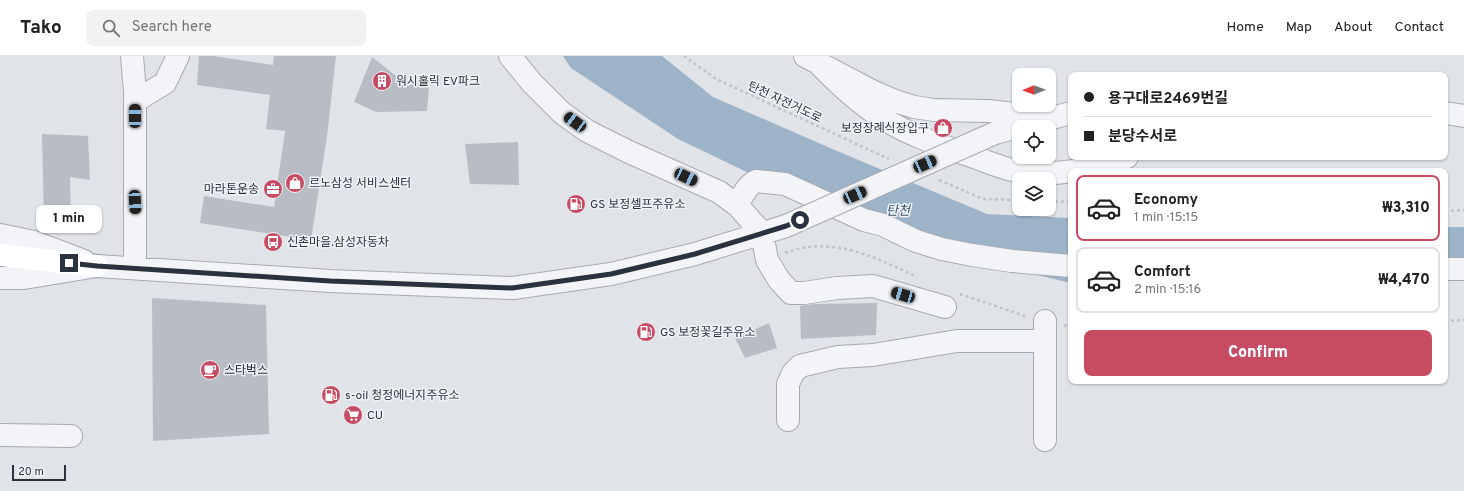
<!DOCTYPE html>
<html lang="en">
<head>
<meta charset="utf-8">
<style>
	body { margin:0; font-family:Overpass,"Noto Sans KR",sans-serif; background:#f2f2f2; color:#222; height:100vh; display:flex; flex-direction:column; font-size:15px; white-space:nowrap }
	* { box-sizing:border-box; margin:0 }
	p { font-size:13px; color:#767676 }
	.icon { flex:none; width:22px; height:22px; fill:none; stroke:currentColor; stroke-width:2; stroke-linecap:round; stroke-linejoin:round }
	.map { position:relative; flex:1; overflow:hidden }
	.sheet { position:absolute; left:1068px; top:112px; width:380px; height:216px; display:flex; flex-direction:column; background:#fff; border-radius:8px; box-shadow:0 1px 3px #0004 }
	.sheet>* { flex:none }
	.guide { position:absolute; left:1068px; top:16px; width:380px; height:88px; border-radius:8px; box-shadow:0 1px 3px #0004; display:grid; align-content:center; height:88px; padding:0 16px; background:#fff }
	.needle { width:26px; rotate:269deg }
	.controls { position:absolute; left:1012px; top:12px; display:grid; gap:8px }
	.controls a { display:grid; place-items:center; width:44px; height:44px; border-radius:8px; background:#fff; box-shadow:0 1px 3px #0004; font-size:20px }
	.scale { position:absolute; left:12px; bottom:10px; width:54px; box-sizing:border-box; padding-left:4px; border:2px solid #2a323f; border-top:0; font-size:11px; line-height:14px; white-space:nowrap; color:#2a323f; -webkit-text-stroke:3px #f0f3f6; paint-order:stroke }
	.end { position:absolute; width:18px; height:18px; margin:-9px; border:5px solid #2a323f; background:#fff; box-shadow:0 0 0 2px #fff }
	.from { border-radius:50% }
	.bubble { position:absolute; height:28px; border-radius:8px; background:#fff; box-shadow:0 1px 3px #0004; font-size:13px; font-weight:800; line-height:28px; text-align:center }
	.car { position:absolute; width:12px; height:24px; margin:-12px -6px; border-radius:5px; box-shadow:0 0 3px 1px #0007; background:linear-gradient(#222 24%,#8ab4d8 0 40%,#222 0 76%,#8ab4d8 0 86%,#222 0) }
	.guide b { display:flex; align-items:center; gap:14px; height:38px; font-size:15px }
	.guide b+b { border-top:1px solid #e0e0e0 }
	.guide i { width:10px; height:10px; background:#222 }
	ul { padding:7px 0 0; list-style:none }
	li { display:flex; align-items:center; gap:12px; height:66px; margin:0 8px 6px; padding:0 8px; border:2px solid #e0e0e0; border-radius:8px }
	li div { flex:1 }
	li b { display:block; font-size:15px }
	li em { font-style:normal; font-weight:800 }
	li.active { border-color:#c74b63 }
	li>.icon { width:36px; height:36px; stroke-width:1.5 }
	.primary-button { display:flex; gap:8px; margin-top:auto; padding:8px 16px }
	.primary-button a { flex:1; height:46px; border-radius:8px; background:#c74b63; color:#fff; font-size:16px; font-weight:800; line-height:46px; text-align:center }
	header { display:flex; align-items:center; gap:24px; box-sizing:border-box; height:56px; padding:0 20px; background:#fff; border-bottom:1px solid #e0e0e0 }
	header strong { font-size:19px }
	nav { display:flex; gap:22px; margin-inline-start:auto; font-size:14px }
	.search { width:280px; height:36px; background:#f2f2f2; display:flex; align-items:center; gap:10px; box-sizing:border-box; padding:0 14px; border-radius:8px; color:#767676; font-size:15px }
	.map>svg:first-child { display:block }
	.water { fill:#9db3c7 }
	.building { fill:#b8bdc5 }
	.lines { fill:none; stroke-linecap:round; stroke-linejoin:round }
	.minor-casing { stroke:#a6abb2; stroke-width:24 }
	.highway-casing { stroke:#88929e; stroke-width:24 }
	.path { stroke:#bfc2c7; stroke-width:2.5; stroke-dasharray:3 3; stroke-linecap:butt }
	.minor { stroke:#f3f4f7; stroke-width:22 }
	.highway { stroke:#fff; stroke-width:22 }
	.minor-bridge-casing { stroke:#a6abb2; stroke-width:24; stroke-linecap:butt }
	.minor-bridge { stroke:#f3f4f7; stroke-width:22 }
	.route { stroke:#2a323f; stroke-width:5 }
	.labels { text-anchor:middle; stroke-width:3; stroke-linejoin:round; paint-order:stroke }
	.poi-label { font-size:12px; fill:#2a323f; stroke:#f0f3f6; text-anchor:start }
	.street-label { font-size:12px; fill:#2a323f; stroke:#f0f3f6 }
	.water-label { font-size:13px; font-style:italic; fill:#365371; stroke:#f0f3f6 }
</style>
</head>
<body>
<header>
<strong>Tako</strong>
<div class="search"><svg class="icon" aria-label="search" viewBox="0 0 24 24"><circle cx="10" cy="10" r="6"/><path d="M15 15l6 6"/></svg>Search here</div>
<nav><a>Home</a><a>Map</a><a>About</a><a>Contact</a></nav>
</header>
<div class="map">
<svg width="1464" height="435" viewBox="0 0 1464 435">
	<rect width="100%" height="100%" fill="#e0e4e8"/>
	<path class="water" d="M563 0H662L713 41 830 92 987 158 1071 162V227L888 184 678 83 571 12Z
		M1445 171H1464V220L1445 221Z"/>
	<path class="building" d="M199 0H214L273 9 274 0H336L327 80 311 184 200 167 204 140 274 151 285 75 266 73 270 39 197 29Z
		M372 1 409 30 430 19 427 55 376 56 354 46Z
		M42 78 88 80 90 124 70 121 71 170 44 167Z
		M518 86 519 129 470 128 465 88Z
		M152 242 266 249 269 378 153 385Z
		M877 247 876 279 801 283 800 250 816 248Z
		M769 267 777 292 745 302 735 282Z"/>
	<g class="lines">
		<g class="minor-casing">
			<path id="minor" d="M132 0 135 36V212
				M510 0 532 27 562 57 587 75 629 96 719 136 738 150 762 177 767 204 779 224 791 237H804L837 232 873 230 945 251
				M805 0 872 35 895 45 914 51 934 54 988 55 1049 62
				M819 8C840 30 863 51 889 66 915 81 943 90 971 100 991 107 1010 116 1032 117 1059 119 1102 112 1127 101
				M135 45 165 27 178 0
				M1445 57 1464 60
				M995 77 1071 57
				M737 149C742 141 747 129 756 125L785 128 864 164 883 169 916 185 942 193 972 199 1012 205 1071 210
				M0 179 34 186 84 205
				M1445 213H1464
				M0 222H24L97 210 330 225 513 232 611 218 695 198 786 170
				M788 364V328L793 317 800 310 838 301 873 299 957 285H1045
				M0 379 71 380
				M1045 384V265"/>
		</g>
		<g class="highway-casing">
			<path id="highway" d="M0 199 97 210"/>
		</g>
		<path class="path" d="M684 0 716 23 889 103
			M939 124 983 143 1019 144
			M1049 145 1071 146
			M1445 155 1464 154
			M785 197C831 179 875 201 917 221
			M960 238 1028 261
			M1445 265 1464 264
			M1064 269 1071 271"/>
		<use href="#minor" class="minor"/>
		<use href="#highway" class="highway"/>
		<g class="minor-bridge-casing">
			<path id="minor-bridge" d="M786 170 995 77"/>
		</g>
		<use href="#minor-bridge" class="minor-bridge"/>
	</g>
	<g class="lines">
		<path class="route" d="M69 207 97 210 330 225 512 232 611 218 695 198 786 170 800 164"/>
	</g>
	<defs>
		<g id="building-disc" transform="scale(1)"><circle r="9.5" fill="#c74b63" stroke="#f0f3f6"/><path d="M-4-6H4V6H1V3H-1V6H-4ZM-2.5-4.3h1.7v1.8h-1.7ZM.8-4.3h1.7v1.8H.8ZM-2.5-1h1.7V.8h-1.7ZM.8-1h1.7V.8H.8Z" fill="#fff"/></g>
		<g id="shop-disc" transform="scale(1)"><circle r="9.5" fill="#c74b63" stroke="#f0f3f6"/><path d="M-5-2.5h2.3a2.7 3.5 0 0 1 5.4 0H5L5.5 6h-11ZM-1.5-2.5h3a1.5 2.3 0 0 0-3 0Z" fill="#fff"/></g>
		<g id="office-disc" transform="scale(1)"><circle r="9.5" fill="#c74b63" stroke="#f0f3f6"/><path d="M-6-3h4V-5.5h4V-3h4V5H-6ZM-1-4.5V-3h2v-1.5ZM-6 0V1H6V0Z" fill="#fff"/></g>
		<g id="fuel-disc" transform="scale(1)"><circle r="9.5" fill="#c74b63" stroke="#f0f3f6"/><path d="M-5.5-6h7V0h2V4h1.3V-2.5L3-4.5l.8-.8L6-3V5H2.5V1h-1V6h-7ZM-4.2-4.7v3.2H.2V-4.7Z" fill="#fff"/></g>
		<g id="bus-disc" transform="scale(1)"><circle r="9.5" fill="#c74b63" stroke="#f0f3f6"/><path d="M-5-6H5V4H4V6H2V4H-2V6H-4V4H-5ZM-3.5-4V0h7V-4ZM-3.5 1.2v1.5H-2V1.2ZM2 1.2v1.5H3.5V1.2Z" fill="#fff"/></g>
		<g id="cafe-disc" transform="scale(1)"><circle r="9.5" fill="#c74b63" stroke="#f0f3f6"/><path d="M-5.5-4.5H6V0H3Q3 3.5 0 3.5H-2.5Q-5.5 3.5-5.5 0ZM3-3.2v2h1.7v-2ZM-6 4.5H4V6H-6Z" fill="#fff"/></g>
		<g id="supermarket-disc" transform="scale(1)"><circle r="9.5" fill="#c74b63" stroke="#f0f3f6"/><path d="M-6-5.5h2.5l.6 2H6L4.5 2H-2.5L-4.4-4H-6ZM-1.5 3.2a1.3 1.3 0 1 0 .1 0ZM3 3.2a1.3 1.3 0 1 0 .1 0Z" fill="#fff"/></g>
	</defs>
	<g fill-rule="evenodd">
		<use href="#building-disc" x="382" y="25"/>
		<use href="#shop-disc" x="943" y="72"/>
		<use href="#shop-disc" x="295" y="127"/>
		<use href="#office-disc" x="273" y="133"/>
		<use href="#fuel-disc" x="576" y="148"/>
		<use href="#bus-disc" x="273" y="186"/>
		<use href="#fuel-disc" x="646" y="276"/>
		<use href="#cafe-disc" x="210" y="314"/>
		<use href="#fuel-disc" x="331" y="339"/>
		<use href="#supermarket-disc" x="353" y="359"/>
	</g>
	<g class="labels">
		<g class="poi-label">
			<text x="396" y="29">워시홀릭 EV파크</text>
			<text x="929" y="76" text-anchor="end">보정장례식장입구</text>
			<text x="309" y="131">르노삼성 서비스센터</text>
			<text x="259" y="137" text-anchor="end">마라톤운송</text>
			<text x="590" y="152">GS 보정셀프주유소</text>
			<text x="287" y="190">신촌마을.삼성자동차</text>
			<text x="660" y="280">GS 보정꽃길주유소</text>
			<text x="224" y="318">스타벅스</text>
			<text x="345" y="343">s-oil 청정에너지주유소</text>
			<text x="367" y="363">CU</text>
		</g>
		<g class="street-label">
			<text transform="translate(785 46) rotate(25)" y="4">탄천 자전거도로</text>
		</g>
		<g class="water-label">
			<text x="898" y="159">탄천</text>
		</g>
	</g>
</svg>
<div class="controls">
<a><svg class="needle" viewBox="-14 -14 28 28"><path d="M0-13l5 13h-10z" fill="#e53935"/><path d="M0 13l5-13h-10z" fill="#767676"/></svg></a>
<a><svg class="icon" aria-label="locate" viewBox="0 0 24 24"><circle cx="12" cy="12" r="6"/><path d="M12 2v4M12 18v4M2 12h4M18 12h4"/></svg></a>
<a><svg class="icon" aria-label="layers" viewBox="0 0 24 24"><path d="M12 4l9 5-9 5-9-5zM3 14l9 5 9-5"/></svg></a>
</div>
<div class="scale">20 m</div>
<i class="end from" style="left:800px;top:164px"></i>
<i class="end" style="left:69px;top:207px"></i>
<div class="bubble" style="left:36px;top:149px;width:66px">1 min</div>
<i class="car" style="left:135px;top:60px;rotate:0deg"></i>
<i class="car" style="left:575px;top:66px;rotate:306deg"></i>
<i class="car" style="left:925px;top:108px;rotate:66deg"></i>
<i class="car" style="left:686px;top:121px;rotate:115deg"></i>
<i class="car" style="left:855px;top:139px;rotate:66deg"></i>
<i class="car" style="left:135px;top:146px;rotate:177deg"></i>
<i class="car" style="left:903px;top:239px;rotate:286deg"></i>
<div class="guide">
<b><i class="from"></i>용구대로2469번길</b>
<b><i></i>분당수서로</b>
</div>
<section class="sheet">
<ul>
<li class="active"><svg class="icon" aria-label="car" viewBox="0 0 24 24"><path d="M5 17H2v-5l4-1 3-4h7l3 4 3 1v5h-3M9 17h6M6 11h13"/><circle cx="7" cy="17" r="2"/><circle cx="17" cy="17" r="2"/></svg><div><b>Economy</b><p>1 min · 15:15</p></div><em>₩3,310</em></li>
<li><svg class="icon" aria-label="car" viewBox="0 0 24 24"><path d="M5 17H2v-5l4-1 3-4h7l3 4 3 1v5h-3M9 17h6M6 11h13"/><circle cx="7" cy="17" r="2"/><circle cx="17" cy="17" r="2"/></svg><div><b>Comfort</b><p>2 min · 15:16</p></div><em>₩4,470</em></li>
</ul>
<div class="primary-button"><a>Confirm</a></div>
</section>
</div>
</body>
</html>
